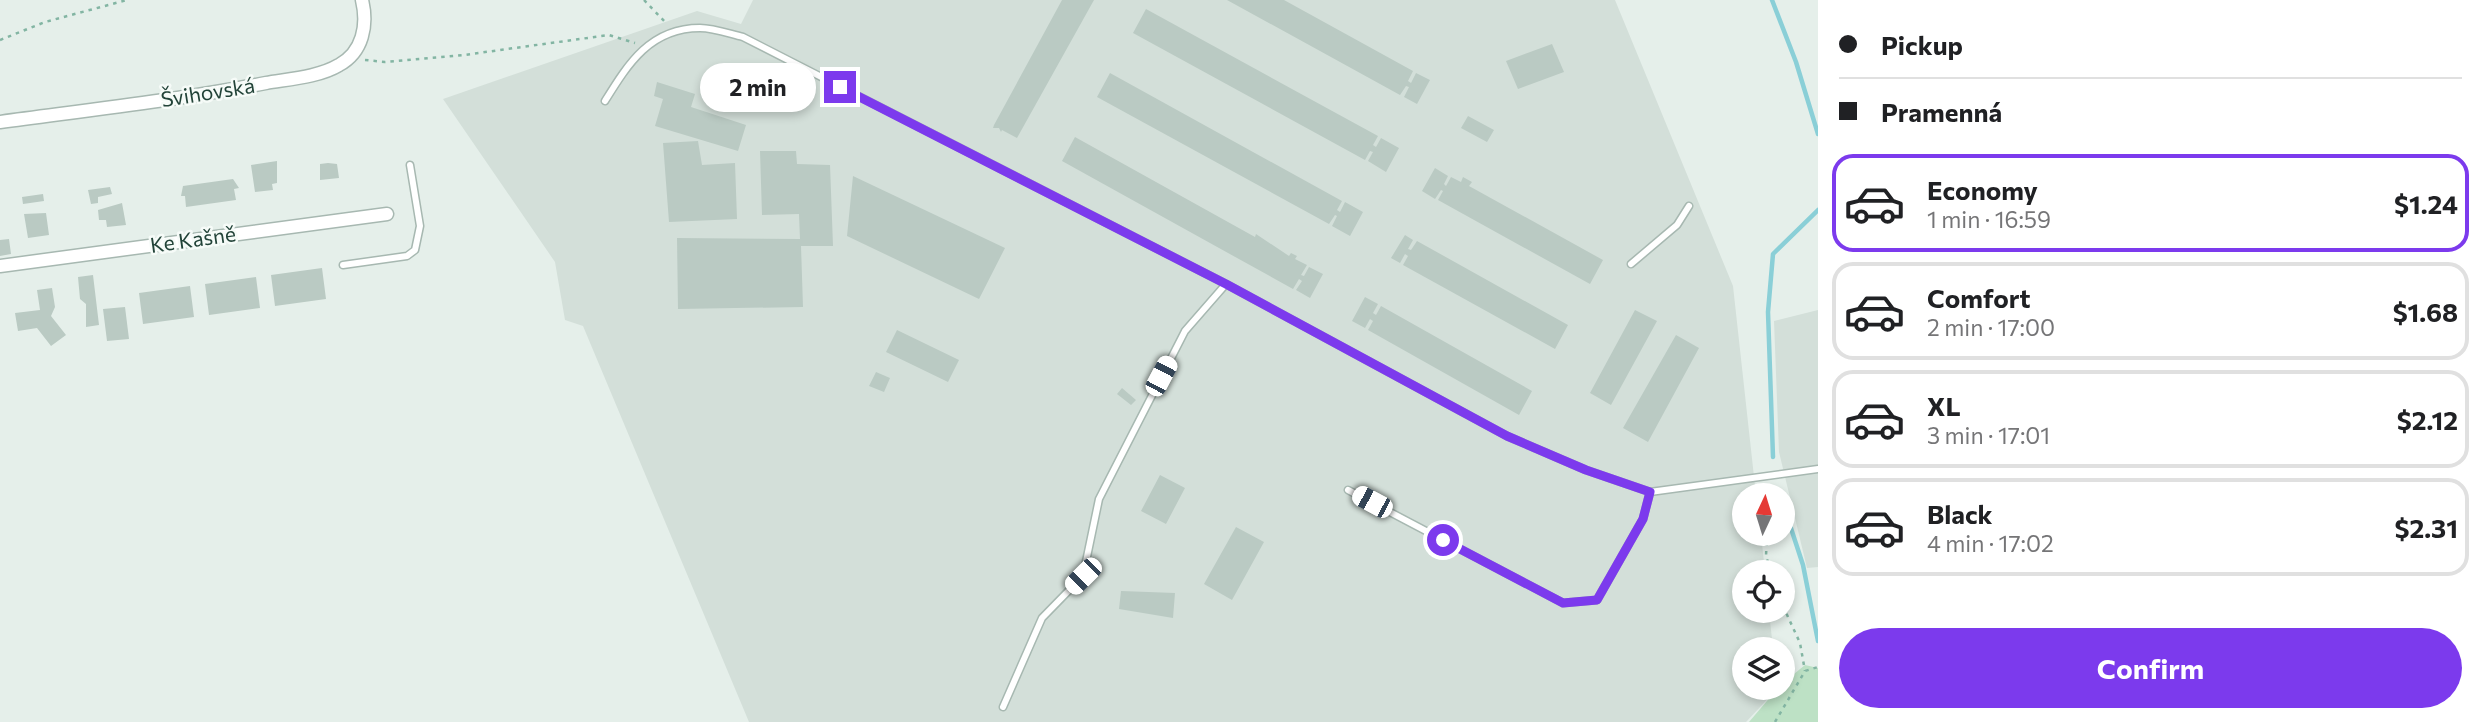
<!DOCTYPE html>
<html lang="en">
<head>
<meta charset="utf-8">
<style>
	body { margin:0; font-family:Commissioner,sans-serif; background:#f2f2f2; color:#202124; height:100vh; display:flex; flex-direction:column; font-size:26px; white-space:nowrap }
	* { box-sizing:border-box; margin:0 }
	p { font-size:23px; color:#757577 }
	.icon { flex:none; width:38px; height:38px; fill:none; stroke:currentColor; stroke-width:2; stroke-linecap:round; stroke-linejoin:round }
	.map { position:relative; flex:1; overflow:hidden }
	.side { display:flex; flex-direction:column; background:#fff; width:665px }
	.side>* { flex:none }
	.hud { display:grid; align-content:center; height:154px; padding:0 21px; background:#fff }
	.needle { width:46px; rotate:4deg }
	.buttons { position:absolute; left:1732px; top:483px; display:grid; gap:14px }
	.buttons a { display:grid; place-items:center; width:63px; height:63px; border-radius:50%; background:#fff; box-shadow:0 4px 10px #0003; font-size:35px }
	.end { position:absolute; width:32px; height:32px; margin:-16px; border:9px solid #7c3aed; background:#fff; box-shadow:0 0 0 4px #fff }
	.from { border-radius:50% }
	.bubble { position:absolute; height:49px; border-radius:24px; background:#fff; box-shadow:0 4px 10px #0003; font-size:23px; font-weight:700; line-height:49px; text-align:center }
	.car { position:absolute; width:21px; height:42px; margin:-21px -10px; border-radius:9px; box-shadow:0 0 5px 2px #0007; background:linear-gradient(#fff 24%,#345 0 40%,#fff 0 76%,#345 0 86%,#fff 0) }
	.hud b { display:flex; align-items:center; gap:24px; height:66px; font-size:26px }
	.hud b+b { border-top:2px solid #e0e0e0 }
	.hud i { width:18px; height:18px; background:#202124 }
	ul { padding:0; list-style:none }
	li { display:flex; align-items:center; gap:21px; height:98px; margin:0 14px 10px; padding:0 7px; border:4px solid #e0e0e0; border-radius:21px }
	li div { flex:1 }
	li b { display:block; font-size:26px }
	li em { font-style:normal; font-weight:700 }
	li.on { border-color:#7c3aed }
	li>.icon { width:63px; height:63px; stroke-width:1.5 }
	.button { display:flex; gap:14px; margin-top:auto; padding:14px 21px }
	.button a { flex:1; height:80px; border-radius:42px; background:#7c3aed; color:#fff; font-size:28px; font-weight:700; line-height:80px; text-align:center }
	main { display:flex; flex:1; min-height:0 }
	.map>svg:first-child { display:block }
	.built { fill:#d3dfd9 }
	.green { fill:#bde1c5 }
	.lines { fill:none; stroke-linecap:round; stroke-linejoin:round }
	.stream { stroke:#8acfd7; stroke-width:4.5 }
	.building { fill:#bacac3 }
	.service-casing { stroke:#a7b8b1; stroke-width:9 }
	.minor-casing { stroke:#a7b8b1; stroke-width:15 }
	.path { stroke:#83b5a3; stroke-width:2.5; stroke-dasharray:3.5 5; stroke-linecap:butt }
	.service { stroke:#fff; stroke-width:6 }
	.minor { stroke:#fff; stroke-width:12 }
	.route { stroke:#7c3aed; stroke-width:9 }
	.labels { text-anchor:middle; stroke-width:5; stroke-linejoin:round; paint-order:stroke }
	.street-label { font-size:21px; fill:#224338; stroke:#f6fbf8 }
</style>
</head>
<body>
<main>
<div class="map">
<svg width="1818" height="722" viewBox="0 0 1818 722">
	<rect width="100%" height="100%" fill="#e5efea"/>
	<path class="built" d="M753 0H1615L1733 286 1756 495H1745V534H1761L1765 572H1745V611H1769L1773 649H1745V688H1778L1746 722H749L583 326 565 320 555 262 443 99 697 11 741 24Z
		M1818 310V567L1807 568 1779 452 1774 321Z"/>
	<path class="green" d="M1805 665 1818 668V722H1749L1778 688H1783V683Z"/>
	<g class="lines">
		<path class="stream" d="M1772 0 1796 62 1818 134
			M1773 457 1768 312 1773 254 1818 210
			M1785 510 1803 565 1818 641"/>
	</g>
	<path class="building" d="M1062 0H1094L1017 138 1002 130 1001 132 999 128H993L994 125Z
		M1227 0H1284L1413 71 1408 81 1411 83 1416 73 1430 80 1417 104 1404 97 1409 87 1406 86 1400 95Z
		M1146 9 1378 136 1373 145 1376 147 1381 138 1399 148 1386 172 1368 161 1373 152 1370 151 1365 160 1133 33Z
		M1552 44 1564 72 1518 89 1506 61Z
		M1110 73 1342 201 1337 210 1340 212 1345 202 1363 212 1350 236 1332 226 1337 216 1335 215 1329 224 1097 97Z
		M657 82 695 94 691 107 746 125 738 151 655 126 663 99 654 96Z
		M1468 116 1494 130 1487 142 1461 128Z
		M1075 137 1255 237 1256 234 1289 256 1291 253 1297 256 1295 259 1307 265 1301 275 1304 276 1309 267 1323 274 1310 298 1296 290 1302 281 1299 279 1293 289 1062 161Z
		M698 141 702 165 735 163 737 219 669 222 663 143Z
		M760 151H796L797 164 830 165 833 246H801L803 307 678 309 677 238 800 239 799 214 762 215Z
		M277 161V183L272 184 273 190 255 192 251 165Z
		M328 163 337 164 339 178 320 180V164Z
		M1435 168 1448 176 1444 184 1446 186 1451 177 1461 182 1463 177 1472 182 1469 186 1603 260 1590 284 1438 200 1443 191 1441 190 1435 199 1422 191Z
		M853 176 1005 248 979 299 847 236Z
		M233 179 239 188 234 189 236 200 186 207 185 196H181L183 186Z
		M110 187 112 194 98 197V203L91 204 88 190Z
		M43 194 44 201 23 204 22 197Z
		M122 203 126 225 107 227 106 220H99L98 210Z
		M46 213 49 235 28 238 24 214Z
		M1405 235 1413 240 1408 249 1411 250 1417 241 1568 325 1555 349 1403 265 1408 256 1405 254 1400 263 1391 258Z
		M9 239 11 254 0 256V240Z
		M322 268 326 299 275 306 271 275Z
		M93 275 99 325 86 327V304L80 299 78 277Z
		M256 277 260 308 209 315 205 284Z
		M190 286 194 317 143 324 139 293Z
		M52 288 55 307 51 316 66 335 51 346 37 328 18 331 15 313 40 310 37 290Z
		M1365 297 1378 304 1373 313 1376 315 1381 306 1532 391 1519 415 1368 330 1373 321 1370 319 1365 328 1352 321Z
		M125 307 129 339 107 341 103 309Z
		M1635 310 1657 321 1611 405 1590 393Z
		M897 330 959 360 948 382 886 352Z
		M1676 335 1699 348 1648 442 1623 428Z
		M876 372 890 378 884 392 869 386Z
		M1122 388 1136 400 1131 405 1117 394Z
		M1160 475 1185 488 1166 524 1141 511Z
		M1236 527 1264 542 1232 600 1204 584Z
		M1121 591 1175 593 1173 618 1119 609Z"/>
	<g class="lines">
		<g class="service-casing">
			<path id="service" d="M605 101C628 64 650 28 700 28 714 28 730 34 743 37L1226 284 1507 436 1586 470 1650 492 1818 469
				M1631 264 1677 225 1689 206
				M343 265 407 256 415 250 420 226 410 165
				M1348 490 1563 603 1597 600 1643 519 1650 492
				M1003 707 1042 618 1083 576 1099 499 1185 331 1226 284"/>
		</g>
		<g class="minor-casing">
			<path id="minor" d="M0 122C89 110 178 100 266 83 289 79 319 77 339 65 363 52 368 25 362 0
				M0 266 387 214"/>
		</g>
		<path class="path" d="M644 0 666 23
			M0 40 45 22 127 0
			M365 60 385 62 464 55 609 35 635 43
			M1765 488 1768 495
			M1767 534 1766 556 1771 572
			M1783 606 1800 643 1805 671
			M1775 722 1805 671 1818 667"/>
		<use href="#service" class="service"/>
		<use href="#minor" class="minor"/>
	</g>
	<g class="lines">
		<path class="route" d="M840 87 1226 284 1507 436 1586 470 1650 492 1643 519 1597 600 1563 603 1443 540"/>
	</g>
	<g class="labels">
		<g class="street-label">
			<text transform="translate(208 93) rotate(-9)" y="7">Švihovská</text>
			<text transform="translate(193 240) rotate(-8)" y="7">Ke Kašně</text>
		</g>
	</g>
</svg>
<div class="buttons">
<a><svg class="needle" viewBox="-14 -14 28 28"><path d="M0-13l5 13h-10z" fill="#e53935"/><path d="M0 13l5-13h-10z" fill="#757577"/></svg></a>
<a><svg class="icon" aria-label="locate" viewBox="0 0 24 24"><circle cx="12" cy="12" r="6"/><path d="M12 2v4M12 18v4M2 12h4M18 12h4"/></svg></a>
<a><svg class="icon" aria-label="layers" viewBox="0 0 24 24"><path d="M12 4l9 5-9 5-9-5zM3 14l9 5 9-5"/></svg></a>
</div>
<i class="end from" style="left:1443px;top:540px"></i>
<i class="end" style="left:840px;top:87px"></i>
<div class="bubble" style="left:700px;top:63px;width:116px">2 min</div>
<i class="car" style="left:1161px;top:376px;rotate:28deg"></i>
<i class="car" style="left:1372px;top:502px;rotate:298deg"></i>
<i class="car" style="left:1083px;top:576px;rotate:225deg"></i>
</div>
<section class="side">
<div class="hud">
<b><i class="from"></i>Pickup</b>
<b><i></i>Pramenná</b>
</div>
<ul>
<li class="on"><svg class="icon" aria-label="car" viewBox="0 0 24 24"><path d="M5 17H2v-5l4-1 3-4h7l3 4 3 1v5h-3M9 17h6M6 11h13"/><circle cx="7" cy="17" r="2"/><circle cx="17" cy="17" r="2"/></svg><div><b>Economy</b><p>1 min · 16:59</p></div><em>$1.24</em></li>
<li><svg class="icon" aria-label="car" viewBox="0 0 24 24"><path d="M5 17H2v-5l4-1 3-4h7l3 4 3 1v5h-3M9 17h6M6 11h13"/><circle cx="7" cy="17" r="2"/><circle cx="17" cy="17" r="2"/></svg><div><b>Comfort</b><p>2 min · 17:00</p></div><em>$1.68</em></li>
<li><svg class="icon" aria-label="car" viewBox="0 0 24 24"><path d="M5 17H2v-5l4-1 3-4h7l3 4 3 1v5h-3M9 17h6M6 11h13"/><circle cx="7" cy="17" r="2"/><circle cx="17" cy="17" r="2"/></svg><div><b>XL</b><p>3 min · 17:01</p></div><em>$2.12</em></li>
<li><svg class="icon" aria-label="car" viewBox="0 0 24 24"><path d="M5 17H2v-5l4-1 3-4h7l3 4 3 1v5h-3M9 17h6M6 11h13"/><circle cx="7" cy="17" r="2"/><circle cx="17" cy="17" r="2"/></svg><div><b>Black</b><p>4 min · 17:02</p></div><em>$2.31</em></li>
</ul>
<div class="button"><a>Confirm</a></div>
</section>
</main>
</body>
</html>
